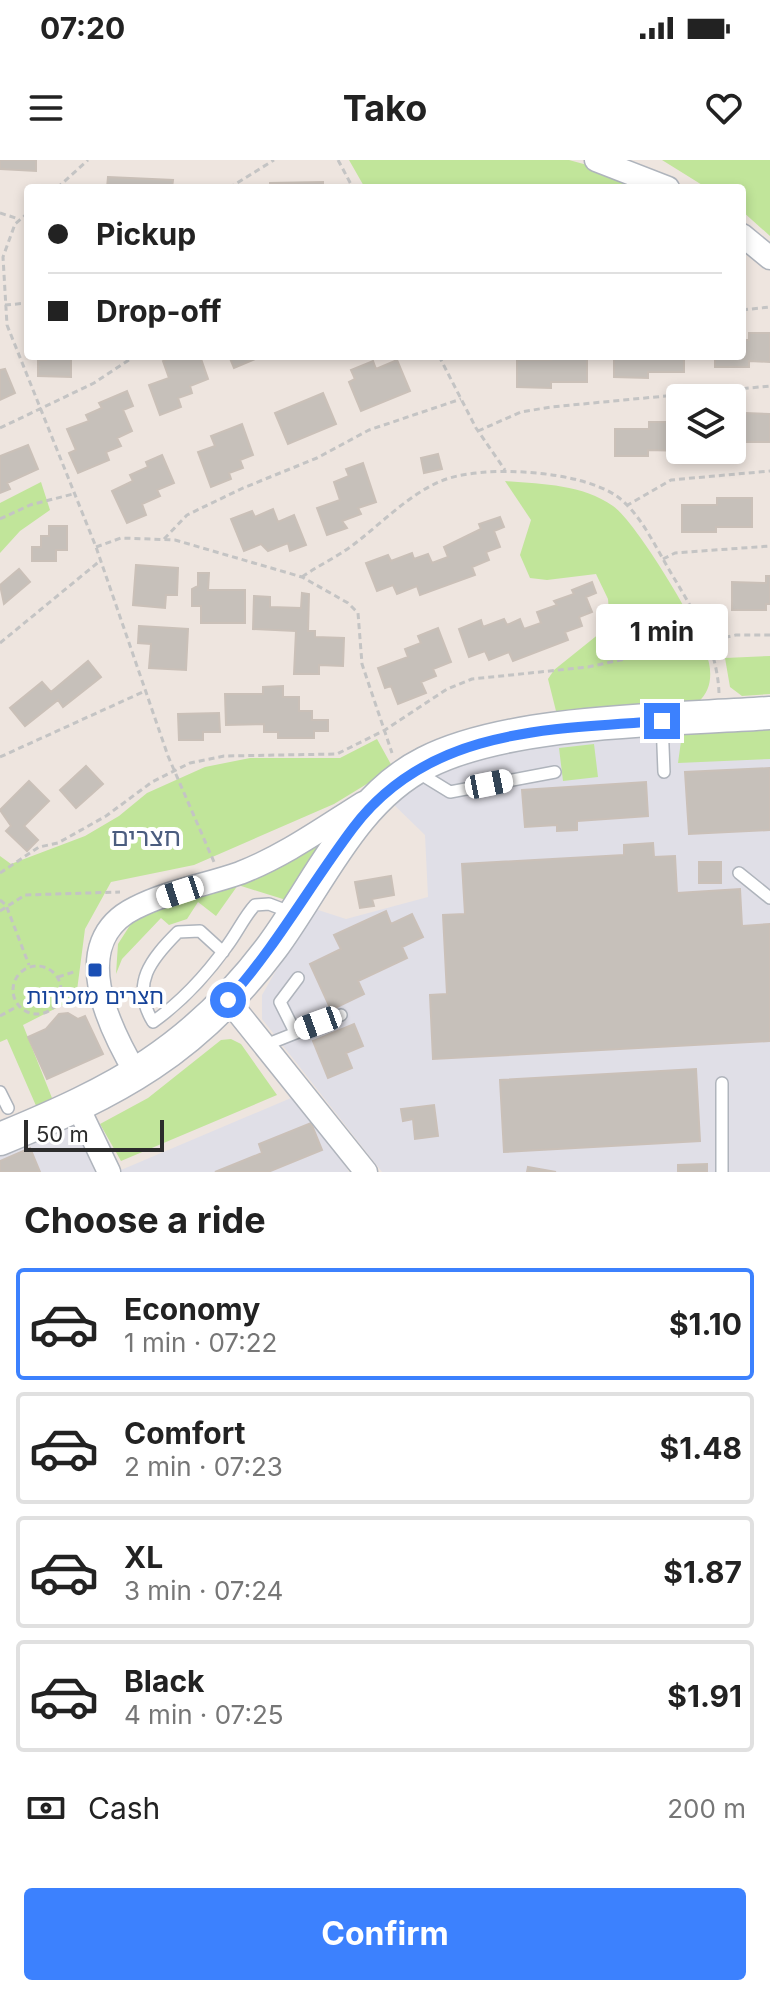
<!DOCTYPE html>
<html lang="en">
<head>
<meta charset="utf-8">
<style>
	body { margin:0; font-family:Inter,"Noto Sans Hebrew",sans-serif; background:#f2f2f2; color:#222; height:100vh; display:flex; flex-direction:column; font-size:30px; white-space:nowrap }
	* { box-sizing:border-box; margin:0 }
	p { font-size:26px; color:#767676 }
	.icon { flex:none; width:44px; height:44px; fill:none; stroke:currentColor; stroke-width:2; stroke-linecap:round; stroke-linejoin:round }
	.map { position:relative; height:1012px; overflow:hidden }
	.drawer { display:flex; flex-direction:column; background:#fff; flex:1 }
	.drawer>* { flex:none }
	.top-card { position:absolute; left:24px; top:24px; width:722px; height:176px; border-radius:8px; box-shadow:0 4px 12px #0003; display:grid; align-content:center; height:176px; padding:0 24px; background:#fff }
	.fabs { position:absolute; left:666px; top:224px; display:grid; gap:16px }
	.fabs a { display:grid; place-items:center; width:80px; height:80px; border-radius:8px; background:#fff; box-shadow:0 4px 12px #0003; font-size:40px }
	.scale { position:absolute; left:24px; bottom:20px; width:140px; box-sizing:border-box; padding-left:8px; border:4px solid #2c2c2c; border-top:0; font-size:22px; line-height:28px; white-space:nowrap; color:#2c2c2c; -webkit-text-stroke:6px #fff; paint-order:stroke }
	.end { position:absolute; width:36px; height:36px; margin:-18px; border:10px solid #3c81fe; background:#fff; box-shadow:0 0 0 4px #fff }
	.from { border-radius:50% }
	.bubble { position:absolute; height:56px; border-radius:8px; background:#fff; box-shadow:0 4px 12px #0003; font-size:26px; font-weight:700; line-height:56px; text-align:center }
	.car { position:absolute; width:24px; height:48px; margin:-24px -12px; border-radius:10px; box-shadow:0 0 6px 2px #0007; background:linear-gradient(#fff 24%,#345 0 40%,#fff 0 76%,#345 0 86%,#fff 0) }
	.top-card b { display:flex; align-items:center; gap:28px; height:76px; font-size:30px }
	.top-card b+b { border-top:2px solid #e0e0e0 }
	.top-card i { width:20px; height:20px; background:#222 }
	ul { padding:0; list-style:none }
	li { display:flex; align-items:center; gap:24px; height:112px; margin:0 16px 12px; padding:0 8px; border:4px solid #e0e0e0; border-radius:8px }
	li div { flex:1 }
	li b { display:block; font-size:30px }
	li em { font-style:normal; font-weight:700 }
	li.active { border-color:#3c81fe }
	li>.icon { width:72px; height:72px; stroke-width:1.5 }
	h2 { padding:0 24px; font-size:36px; line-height:96px }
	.pay { display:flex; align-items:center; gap:20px; height:88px; padding:0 24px; font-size:30px }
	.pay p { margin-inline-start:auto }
	.button { display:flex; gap:16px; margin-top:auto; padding:16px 24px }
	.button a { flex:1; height:92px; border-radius:8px; background:#3c81fe; color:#fff; font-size:32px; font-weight:700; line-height:92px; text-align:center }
	.status { display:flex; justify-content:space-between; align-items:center; height:56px; padding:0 40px; background:#fff; direction:ltr }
	.status svg { height:22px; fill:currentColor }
	header { display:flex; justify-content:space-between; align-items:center; height:104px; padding:0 24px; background:#fff; font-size:36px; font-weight:700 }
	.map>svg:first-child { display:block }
	.industrial { fill:#e0dfe7 }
	.green { fill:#c1e59a }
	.building { fill:#c6c0ba; stroke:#cac0b8; stroke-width:2 }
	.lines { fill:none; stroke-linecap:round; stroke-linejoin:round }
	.lane-casing { stroke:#afb4bc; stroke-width:14 }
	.street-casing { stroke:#afb4bc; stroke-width:25 }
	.secondary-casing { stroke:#afb4bc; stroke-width:35 }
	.path { stroke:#c4c4c4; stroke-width:3; stroke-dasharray:6 4; stroke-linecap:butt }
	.lane { stroke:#fff; stroke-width:11 }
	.street { stroke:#fff; stroke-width:22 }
	.secondary { stroke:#fff; stroke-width:32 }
	.route { stroke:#3c81fe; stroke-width:10 }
	.transit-dot { fill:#1a4fb4; stroke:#fff; stroke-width:3 }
	.labels { text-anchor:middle; stroke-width:8; stroke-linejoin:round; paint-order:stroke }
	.transit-label { font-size:22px; fill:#164399; stroke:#fff }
	.quarter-label { font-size:26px; fill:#4b5d7f; stroke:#fff }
</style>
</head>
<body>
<div class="status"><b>07:20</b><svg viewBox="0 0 49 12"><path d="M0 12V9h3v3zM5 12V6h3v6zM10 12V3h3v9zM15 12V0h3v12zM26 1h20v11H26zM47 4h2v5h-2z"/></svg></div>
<header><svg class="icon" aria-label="menu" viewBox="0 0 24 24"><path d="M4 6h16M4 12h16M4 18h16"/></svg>Tako<svg class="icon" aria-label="heart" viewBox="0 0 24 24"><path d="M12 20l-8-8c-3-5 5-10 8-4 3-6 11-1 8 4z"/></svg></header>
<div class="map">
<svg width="770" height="1012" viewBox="0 0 770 1012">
	<rect width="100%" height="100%" fill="#eee5df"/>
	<path class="industrial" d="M770 563V1012H382L262 859V835L312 748 346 759 428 737 425 675 389 640 444 604 492 589Z
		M291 938 327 976 349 1012H0V993L87 959 121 1010Z"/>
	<path class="green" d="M349 0H569L609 11 650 28H365Z
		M662 0H770V76L742 51V28H707Z
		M505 321C541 324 582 324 613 346 637 363 704 473 709 503 712 517 710 532 698 542L556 551 548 519 554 510 610 465 608 439 596 414 547 420 530 418 520 395 531 360Z
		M41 322 50 350 20 371 0 393V343Z
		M770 496V534L742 536 730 527 725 498Z
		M770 568V599L678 603 682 574Z
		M377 579 393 608 334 644 194 705 111 722 85 769 76 838 23 865 54 943 37 948 7 879 0 882V696L11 704 85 676 119 656 147 633 205 607 250 598H340Z
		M594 584 598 617 563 621 559 588Z
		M339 667 286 740 238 725 216 756 198 742 187 759 169 765 161 758 122 799 116 814 118 784 134 759Z
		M231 879 241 884 277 935 121 1001 100 964 148 938 221 880Z"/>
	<path class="building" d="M0 0H36V11L0 9Z
		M108 17 173 20 172 28H107Z
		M323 22V28H270V23Z
		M749 173H770V202L749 201V207H715V196H742V180H749Z
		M46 196H98H71V217L38 216V200H46Z
		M177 196H200L208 219 190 226 192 233 178 238 181 247 160 255 149 225 169 218 163 201Z
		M229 196H262L234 208Z
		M551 196H587V222H551V228L517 227V200H551Z
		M614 196H684V212H648V218L614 217Z
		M397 200 410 231 361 251 349 222 355 219 351 210 373 201 376 209Z
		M5 209 15 233 0 240V210Z
		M127 231 133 246 123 250 132 271 117 278 121 286 106 292 109 300 78 313 69 293 76 290 67 269 89 261 86 255 102 248 99 243Z
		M323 233 336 264 288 284 275 253Z
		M745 253 770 254V282H744V288H732V260H744Z
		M649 262H680V290L685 291 648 290V296H615V269H649Z
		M242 264 253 295 240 300 243 308 229 313 231 319 211 327 198 292 215 286 211 276Z
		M28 285 38 309 7 323 10 329 0 333V296Z
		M438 294 442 309 424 313 421 298Z
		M162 295 174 323 157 330 160 336 142 344 146 355 127 363 112 331 133 321 130 315 148 307 146 302Z
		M363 303 376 342 358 348 361 354 342 361 347 368 327 375 317 348 340 340 334 322 349 316 346 309Z
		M717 338H752V367H716V372H682V345H717Z
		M273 349 278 362 294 355 306 385 290 391 288 383 268 391 261 384 244 391 231 359 252 351 255 357Z
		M500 357 504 367 494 371 500 387 486 392 489 400 472 407 475 415 420 435 417 426 397 434 393 425 377 431 366 403 388 395 391 401 412 393 414 399 428 394 432 403 448 397 444 387 481 369 479 364Z
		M49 366H67V390H56V401H32V387H41V376H49Z
		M136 405 178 408 177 435H166L165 448 133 445Z
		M19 409 30 422 4 444 0 425Z
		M198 413H209L208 430H245V463H201V446H192V429L198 426Z
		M766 416H770V444H766V450H732V422L766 423Z
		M592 422 596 433 586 437 592 452 579 457 582 466 565 472 568 480 513 501 509 492 489 500 485 491 469 497 459 469 481 460 483 467 504 459 507 465 520 459 524 469 541 463 537 452 557 445 554 441 574 434 572 430Z
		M302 433 309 434 308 471H315V477L344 478 343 506 319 505V514H294L296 471 253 469 254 436 270 437V447L301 448Z
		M139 466 188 469 186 510 149 508 151 484 138 483Z
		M438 468 451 502 433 509 436 516 421 522 426 533 398 544 391 526 385 528 378 508 408 497 405 489 421 483 418 476Z
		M88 501 101 517 63 547 58 540 25 566 10 548 42 522 51 532Z
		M283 526V537H299V551H312V560H328V571H314V578H278V572H264V564L226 565 225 534H263V527Z
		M219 553 220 572H203V580H179L178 554Z
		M86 606 103 624 76 648 60 630Z
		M770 608V670L689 674 685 612Z
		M29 621 49 641 24 666 38 680 27 691 6 671 11 666 0 650Z
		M646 622 648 656 577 661V670L557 671V665L525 667 522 630Z
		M653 683 654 697 675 696 677 733 740 729 742 766 770 764V881L433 899 430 835 447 834 443 755 465 754 462 704 624 695V685Z
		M699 702H721V723H699Z
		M391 716 394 735 372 739 374 746 360 748 355 722Z
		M386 751 391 764 412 754 423 777 402 787 407 798 358 821 364 834 331 850 310 804 341 789 334 775Z
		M68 853 78 859 85 856 103 894 47 919 28 877 46 869 59 854Z
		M354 864 363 886 346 893 352 908 328 918 313 881Z
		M696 909 700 981 504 992 500 920Z
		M434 945 438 976 415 979 413 959 403 961 401 949Z
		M311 963 322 990 268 1012H215L262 993 259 984Z
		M30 988 40 1012H0V1001Z
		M707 1004V1012H678V1005Z
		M528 1007 556 1012H527Z"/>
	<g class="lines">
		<g class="lane-casing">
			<path id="lane" d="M662 561 664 612
				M419 613 450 632 555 612
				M739 713 770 738
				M223 792 200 771 178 772C151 799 130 824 153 862 181 842 207 814 227 786 237 773 244 757 255 745L269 744 290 752
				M295 872 280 842 298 818
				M263 886 341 855
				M722 923V1012
				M0 932 8 948"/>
		</g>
		<g class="street-casing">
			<path id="street" d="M596 0 668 28
				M742 75 770 98
				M228 840 366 1012
				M137 915C109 868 66 782 135 748 168 731 206 725 240 713 284 696 323 668 363 643
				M78 947 109 1012"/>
		</g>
		<g class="secondary-casing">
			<path id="secondary" d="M0 979C117 931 194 891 272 787 318 725 353 639 425 603 511 559 672 560 770 553"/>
		</g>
		<path class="path" d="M338 0 353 28
			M57 28 88 0
			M229 28 274 0
			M0 53 19 59
			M28 53 15 64 3 97 7 165 96 387 168 596 214 702
			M5 145 28 143
			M742 150 770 147
			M439 196 476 268 505 310
			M0 268 94 223 135 196
			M478 271 521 252 551 247 770 226
			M626 346 671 320 770 311
			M0 359 30 345 73 334
			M164 379 187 355 243 328 317 298 369 270 461 239
			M96 387 121 378 175 380 302 417 348 443 358 453 362 504 392 593
			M663 399 675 393 770 386
			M302 417C319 405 337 397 353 385 382 363 408 335 441 321 482 304 581 310 618 337 640 354 653 382 667 406 691 448 717 483 719 533
			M0 483 101 400
			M0 597 145 531
			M0 713 39 687 58 683 106 656 152 622 190 603 224 596 337 594 385 570 447 529 472 519 588 507 736 475H770
			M0 740 6 745 29 805
			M0 751 25 735 120 732
			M13 830a24 24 0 1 1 48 0a24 24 0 1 1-48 0Z
			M58 817 77 811
			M0 856 18 846"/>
		<use href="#lane" class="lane"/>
		<use href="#street" class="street"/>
		<use href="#secondary" class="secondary"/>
	</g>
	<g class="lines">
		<path class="route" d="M228 840C276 787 310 725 353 668 428 568 549 569 662 561"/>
	</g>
	<rect class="transit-dot" x="87" y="802" width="16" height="16" rx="4"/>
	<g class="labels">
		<g class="transit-label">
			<text x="95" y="844">חצרים מזכירות</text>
		</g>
		<g class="quarter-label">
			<text x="146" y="686">חצרים</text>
		</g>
	</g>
</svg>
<div class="fabs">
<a><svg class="icon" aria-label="layers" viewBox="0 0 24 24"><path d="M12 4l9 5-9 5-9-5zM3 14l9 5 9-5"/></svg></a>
</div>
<div class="scale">50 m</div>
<i class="end from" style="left:228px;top:840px"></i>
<i class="end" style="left:662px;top:561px"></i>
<div class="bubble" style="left:596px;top:444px;width:132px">1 min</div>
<i class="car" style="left:489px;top:624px;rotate:79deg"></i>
<i class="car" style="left:180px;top:732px;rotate:252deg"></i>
<i class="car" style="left:318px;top:863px;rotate:250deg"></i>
<div class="top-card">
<b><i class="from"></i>Pickup</b>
<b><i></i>Drop-off</b>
</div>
</div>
<section class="drawer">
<h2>Choose a ride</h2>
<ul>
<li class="active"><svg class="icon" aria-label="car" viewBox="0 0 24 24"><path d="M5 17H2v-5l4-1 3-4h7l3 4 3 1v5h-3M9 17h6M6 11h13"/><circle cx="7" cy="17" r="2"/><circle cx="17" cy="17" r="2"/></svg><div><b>Economy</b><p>1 min · 07:22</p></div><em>$1.10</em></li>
<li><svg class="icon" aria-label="car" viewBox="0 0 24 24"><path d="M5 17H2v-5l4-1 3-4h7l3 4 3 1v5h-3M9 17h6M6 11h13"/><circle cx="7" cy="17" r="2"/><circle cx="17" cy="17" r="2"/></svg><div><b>Comfort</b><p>2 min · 07:23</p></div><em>$1.48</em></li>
<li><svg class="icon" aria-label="car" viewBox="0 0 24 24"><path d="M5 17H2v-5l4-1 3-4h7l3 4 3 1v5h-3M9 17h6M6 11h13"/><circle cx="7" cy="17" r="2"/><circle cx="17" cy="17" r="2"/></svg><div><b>XL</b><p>3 min · 07:24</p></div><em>$1.87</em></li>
<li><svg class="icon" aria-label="car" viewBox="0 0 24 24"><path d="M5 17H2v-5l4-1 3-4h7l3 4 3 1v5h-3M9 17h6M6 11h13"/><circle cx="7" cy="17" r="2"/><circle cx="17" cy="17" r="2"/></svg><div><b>Black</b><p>4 min · 07:25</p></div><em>$1.91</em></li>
</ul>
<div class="pay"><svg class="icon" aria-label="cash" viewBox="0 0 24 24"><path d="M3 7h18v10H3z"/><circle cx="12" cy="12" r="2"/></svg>Cash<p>200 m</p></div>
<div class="button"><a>Confirm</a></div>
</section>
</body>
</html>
